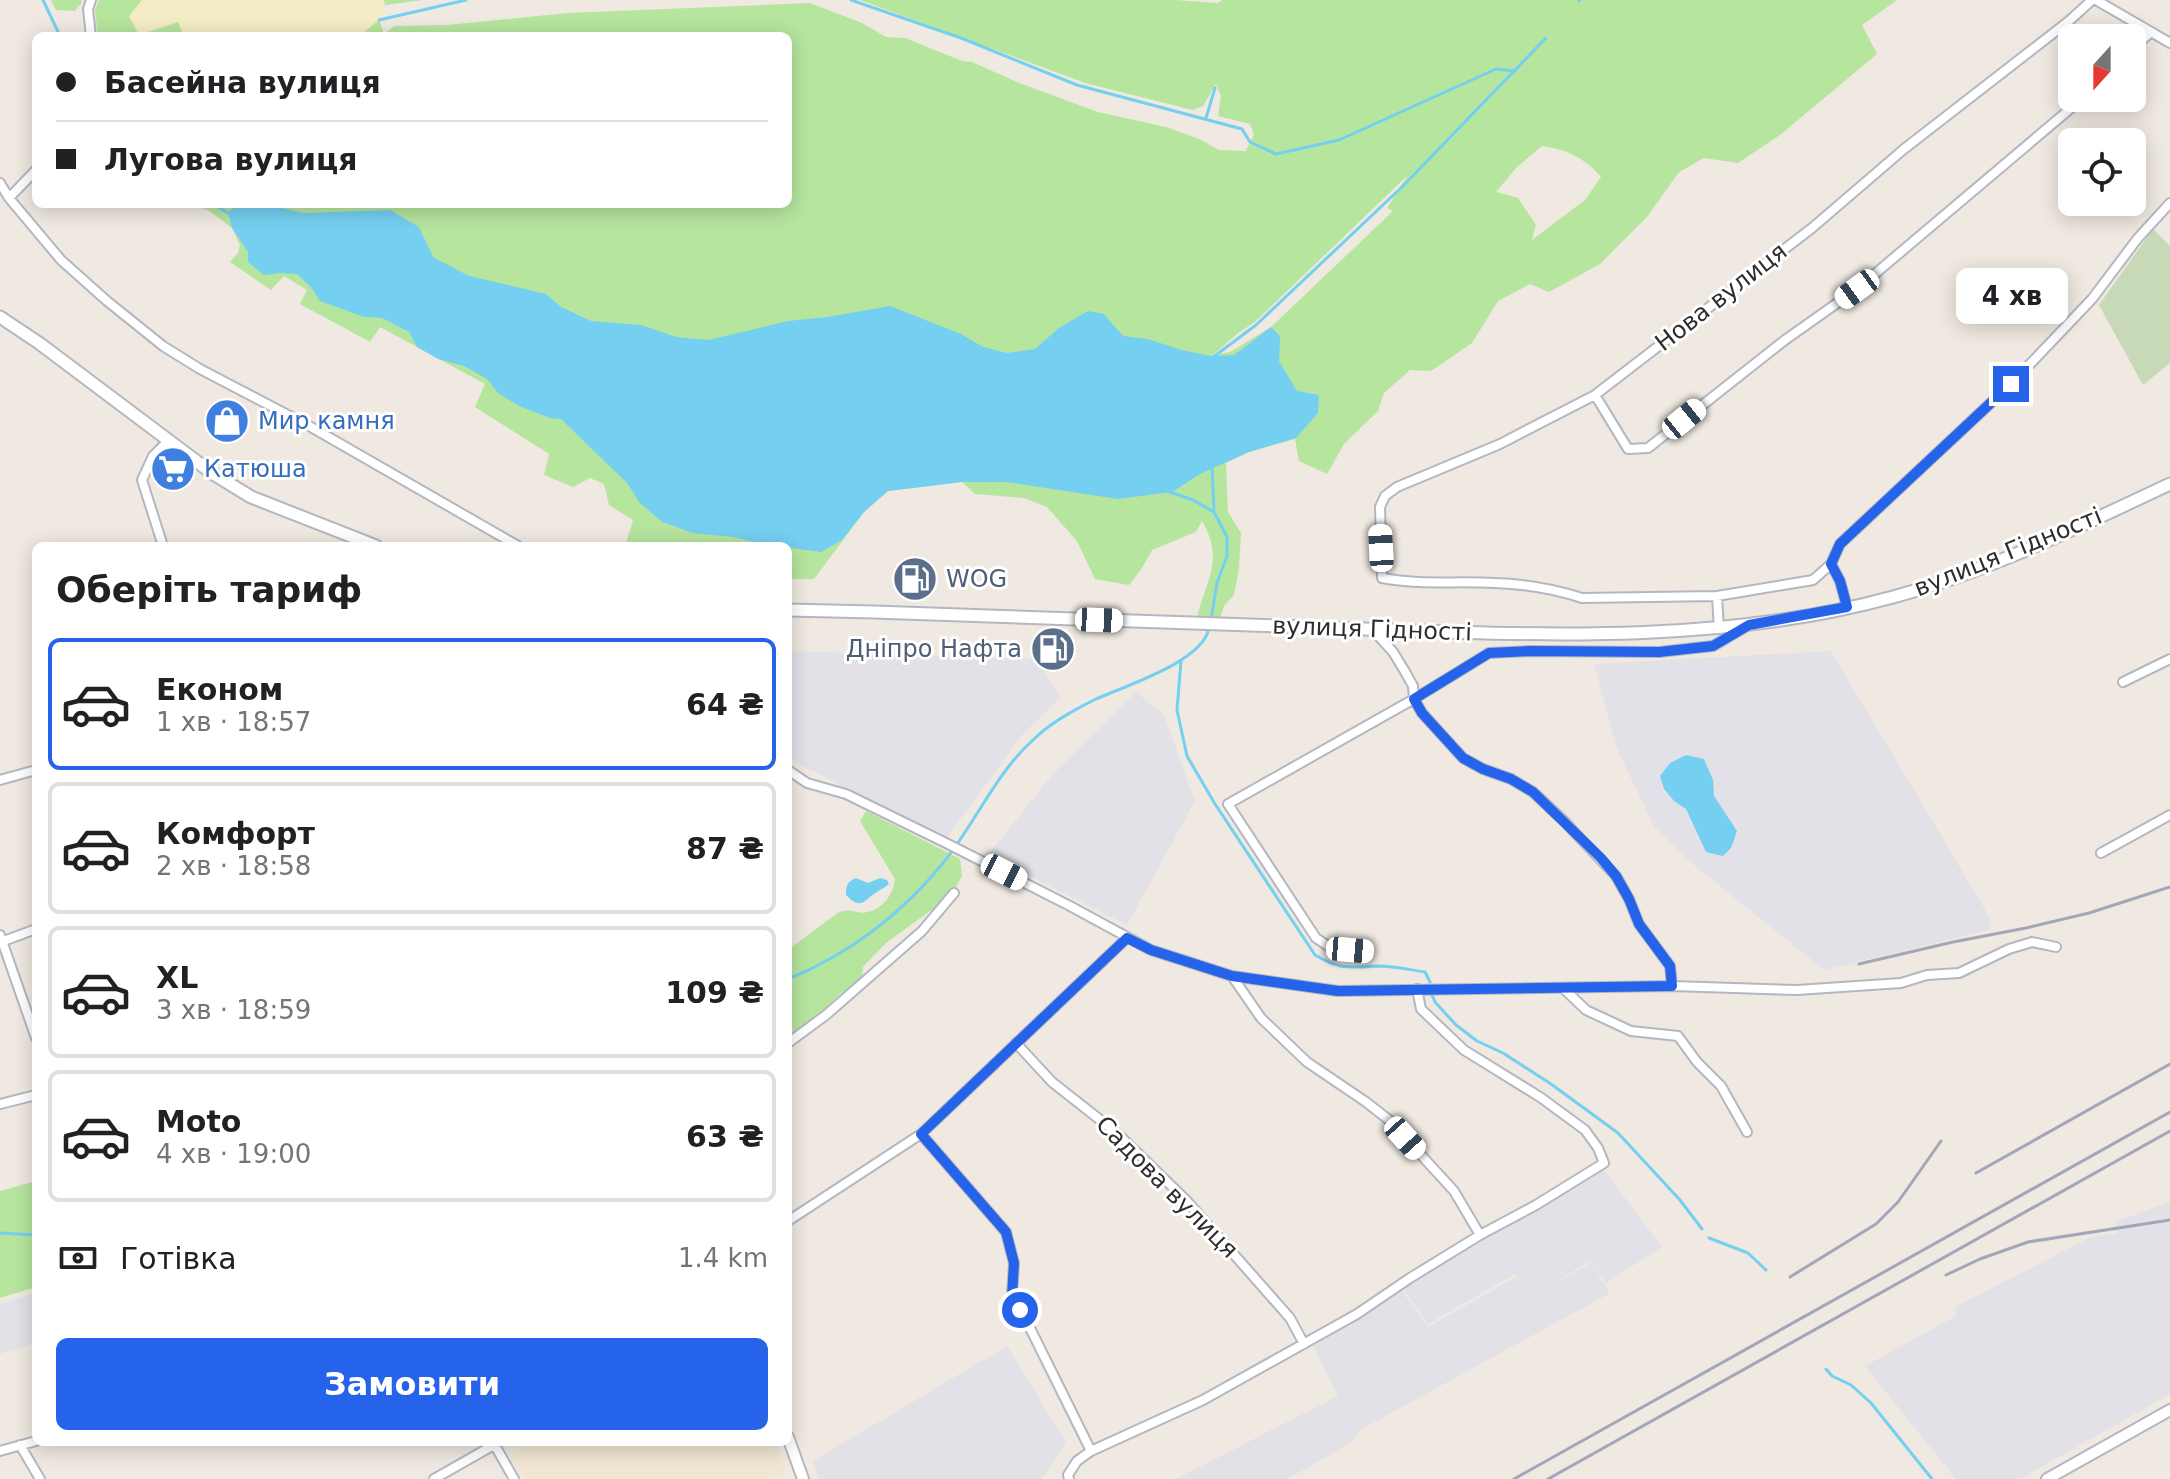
<!DOCTYPE html>
<html lang="uk">
<head>
<meta charset="utf-8">
<style>
	body { margin:0; font-family:"DejaVu Sans",sans-serif; background:#f2f2f2; color:#202124; height:100vh; display:flex; flex-direction:column; font-size:30px; white-space:nowrap }
	* { box-sizing:border-box; margin:0 }
	p { font-size:26px; color:#757577 }
	.icon { flex:none; width:44px; height:44px; fill:none; stroke:currentColor; stroke-width:2; stroke-linecap:round; stroke-linejoin:round }
	.map { position:relative; flex:1; overflow:hidden }
	.panel { position:absolute; left:32px; top:542px; width:760px; height:904px; display:flex; flex-direction:column; background:#fff; border-radius:12px; box-shadow:0 4px 20px #0003 }
	.panel>* { flex:none }
	.hud { position:absolute; left:32px; top:32px; width:760px; height:176px; border-radius:12px; box-shadow:0 4px 20px #0003; display:grid; align-content:center; height:176px; padding:0 24px; background:#fff }
	.needle { width:52px; rotate:201deg }
	.controls { position:absolute; left:2058px; top:24px; display:grid; gap:16px }
	.controls a { display:grid; place-items:center; width:88px; height:88px; border-radius:12px; background:#fff; box-shadow:0 4px 20px #0003; font-size:40px }
	.end { position:absolute; width:36px; height:36px; margin:-18px; border:10px solid #2563eb; background:#fff; box-shadow:0 0 0 4px #fff }
	.from { border-radius:50% }
	.bubble { position:absolute; height:56px; border-radius:12px; background:#fff; box-shadow:0 4px 20px #0003; font-size:26px; font-weight:800; line-height:56px; text-align:center }
	.car { position:absolute; width:24px; height:48px; margin:-24px -12px; border-radius:10px; box-shadow:0 0 6px 2px #0007; background:linear-gradient(#fff 24%,#345 0 40%,#fff 0 76%,#345 0 86%,#fff 0) }
	.hud b { display:flex; align-items:center; gap:28px; height:76px; font-size:30px }
	.hud b+b { border-top:2px solid #e0e0e0 }
	.hud i { width:20px; height:20px; background:#202124 }
	ul { padding:0; list-style:none }
	li { display:flex; align-items:center; gap:24px; height:132px; margin:0 16px 12px; padding:0 8px; border:4px solid #e0e0e0; border-radius:12px }
	li div { flex:1 }
	li b { display:block; font-size:30px }
	li em { font-style:normal; font-weight:800 }
	li.on { border-color:#2563eb }
	li>.icon { width:72px; height:72px; stroke-width:1.5 }
	h2 { padding:0 24px; font-size:36px; line-height:96px }
	.pay { display:flex; align-items:center; gap:20px; height:88px; padding:0 24px; font-size:30px }
	.pay p { margin-inline-start:auto }
	.action { display:flex; gap:16px; margin-top:auto; padding:16px 24px }
	.action a { flex:1; height:92px; border-radius:12px; background:#2563eb; color:#fff; font-size:32px; font-weight:800; line-height:92px; text-align:center }
	.map>svg:first-child { display:block }
	.industrial { fill:#e3e1e8 }
	.education { fill:#f0e6d1 }
	.green { fill:#b6e59e; fill-rule:evenodd }
	.sand { fill:#f3ecc5 }
	.cemetery { fill:#c8d9b8 }
	.water { fill:#75cff0 }
	.lines { fill:none; stroke-linecap:round; stroke-linejoin:round }
	.stream { stroke:#75cff0; stroke-width:3 }
	.minor-casing { stroke:#b4b7c1; stroke-width:12 }
	.tertiary-casing { stroke:#b4b7c1; stroke-width:14 }
	.secondary-casing { stroke:#b4b7c1; stroke-width:15 }
	.minor { stroke:#fff; stroke-width:8 }
	.tertiary { stroke:#fff; stroke-width:10 }
	.secondary { stroke:#fff; stroke-width:11 }
	.rail { stroke:#a3a6b8; stroke-width:3 }
	.route { stroke:#2563eb; stroke-width:10 }
	.labels { text-anchor:middle; stroke-width:6; stroke-linejoin:round; paint-order:stroke }
	.street-label { font-size:24px; fill:#2e2e2e; stroke:#fff }
	.shop-label { font-size:24px; fill:#366cbe; stroke:#fff; text-anchor:start }
	.service-label { font-size:24px; fill:#4e5e75; stroke:#fff; text-anchor:start }
</style>
</head>
<body>
<div class="map">
<svg width="2170" height="1479" viewBox="0 0 2170 1479">
	<rect width="100%" height="100%" fill="#efe9e1"/>
	<path class="industrial" d="M788 651 1036 659 1061 697 1023 734 945 840 788 758Z
		M1831 651 1990 918 1989 930 1824 970 1688 860 1654 826 1617 749 1594 664Z
		M1136 692 1164 715 1195 801 1127 925 988 855 1052 775Z
		M1604 1170 1662 1247 1606 1283 1590 1261 1547 1288 1591 1263 1610 1293 1360 1430 1349 1444 1287 1479H1176L1338 1396 1313 1346 1402 1291 1428 1327 1516 1277 1526 1288 1515 1274 1428 1324 1402 1287Z
		M2170 1202V1394L2020 1479H1956L1865 1366 1956 1316 1955 1307 2089 1238 2117 1233 2115 1224 2123 1219Z
		M36 1293V1343L0 1354V1304Z
		M1007 1346 1066 1442 1042 1479H819L813 1461Z"/>
	<path class="education" d="M532 1442H775L785 1471 769 1479H524L510 1455Z"/>
	<path class="green" d="M51 0H81L82 2 75 11 56 10Z
		M99 0H423L385 5 379 20 384 34 394 26 447 25 567 13 810 3 862 23 886 37 905 38 962 61 972 62 1019 83 1098 112 1166 127 1199 139 1219 150 1246 151 1254 134 1250 124 1218 116 1221 96 1216 84 1203 106 1193 110 1085 83 860 0H1176L1218 3 1222 0H1897L1862 25 1877 54 1780 135 1738 163 1704 158 1679 172 1647 217 1600 264 1549 292 1530 284 1498 301 1472 343 1431 371 1410 370 1384 393 1378 411 1344 444 1327 474 1299 461 1295 439 1249 452 1226 463 1228 512 1241 533 1239 568 1234 595 1224 606 1220 619 1197 618C1206 579 1225 561 1202 521L1196 532 1152 550 1142 568 1129 585 1095 579 1077 541 1047 507 1024 498 975 494 962 482 888 491 864 512 814 579H788V546H625L633 520 609 505 604 484 590 478 573 487 544 475 549 454 475 407 485 384 380 327 370 342 300 304 307 290 284 276 271 290 230 262 238 253 240 245 232 228 208 210 186 204H788V36H98L95 10ZM1542 146C1566 149 1585 158 1601 177L1585 200 1532 240 1536 225 1518 198 1496 192 1517 167ZM1408 175 1387 208 1393 211 1271 327 1230 352 1213 355 1237 334 1255 322Z
		M866 811 960 859 962 876 954 890 941 903 886 943 863 967 862 978 854 986 841 993 811 1022 788 1038V950L836 914C851 906 855 915 868 912 883 909 894 893 895 879L860 821Z
		M36 1181V1287L0 1298V1191Z"/>
	<path class="sand" d="M142 0H384L385 5 379 20 364 32 365 36H184L178 22 139 35 129 16Z"/>
	<path class="cemetery" d="M2153 229 2170 246V363L2143 385 2099 305Z"/>
	<path class="water" d="M236 204H263L304 213 390 210 419 227 433 257 469 276 546 294 561 307 591 321 641 325 676 337 709 340 788 321 828 317 890 306 961 334 983 347 1007 353 1035 349 1059 328 1088 311 1104 314 1123 336 1148 339 1181 350 1212 356 1234 355 1271 327 1280 336 1279 361 1297 391 1319 395 1318 413 1296 438 1249 452 1200 474 1172 492 1118 499 1006 482H962L888 491 864 512 842 540 821 552 762 544 734 537 693 533 662 522 639 502 627 483 561 419 550 418 519 406 498 393 487 379 464 366 438 359 417 347 409 332 382 318 364 317 320 301 311 287 297 274 281 273 264 275 248 262V252L232 228 228 213Z
		M1686 755 1704 759 1713 780 1714 796 1737 831 1731 848 1723 856 1706 852 1686 809 1674 801 1664 789 1660 776 1670 763Z
		M856 878 868 883 880 878 887 880 889 884C886 887 881 889 877 892 864 900 861 911 846 895 846 885 847 882 856 878Z"/>
	<g class="lines">
		<path class="stream" d="M43 0 60 36
			M851 0 961 38 1077 85 1242 129 1250 142 1276 154 1339 140 1496 69 1515 71
			M1579 1 1580 0
			M379 20 466 0
			M1206 118 1215 88
			M214 204 228 213
			M1212 358 1256 325 1403 186 1546 38
			M1170 492 1193 500 1214 512
			M1211 620 1217 583 1227 556V537L1214 512 1212 466
			M1181 661 1177 710 1187 756 1215 804 1315 955C1342 971 1350 967 1379 966 1394 966 1410 970 1425 972L1430 982
			M788 979C848 955 902 914 943 863 975 824 995 774 1033 740 1050 723 1072 711 1094 700 1124 686 1203 662 1209 628
			M1432 995 1435 1002 1456 1025 1477 1041 1503 1053 1551 1084 1618 1133 1680 1200 1702 1229
			M0 1233 36 1235
			M1709 1238 1748 1253 1766 1270
			M1826 1369 1832 1376 1851 1385 1871 1403 1932 1479"/>
		<g class="minor-casing">
			<path id="minor" d="M2092 0 2069 21 1904 149 1812 228 1595 395 1500 444 1397 487 1385 496 1380 507 1382 578C1420 585 1457 581 1495 583 1524 584 1555 589 1582 598L1717 596 1813 580 1831 564 1840 544 2011 384 2092 299 2138 238 2170 203
				M2096 0 2170 43
				M91 36 88 9 91 0
				M2132 49 2151 32
				M0 183 9 198 61 260 107 301 163 346 200 369 311 427 518 546
				M9 198 36 170
				M1595 395 1628 449 1648 448 1785 340 1857 289 2083 98
				M163 546 142 480 153 456 168 441
				M1831 564 1840 581 1847 607
				M1717 596 1719 629
				M1373 630 1393 652 1404 670 1413 686 1414 699 1422 713 1463 758 1483 769 1511 779 1533 792 1564 821 1616 876 1629 899 1639 924 1670 966 1672 986
				M2123 682 2170 659
				M788 770 807 783 846 794 944 842 1070 906 1151 950 1232 976 1338 991 1672 986 1797 990 1901 983 1927 975 1959 973 2009 949 2032 942 2056 947
				M0 780 36 770
				M2101 853 2170 815
				M0 935 36 1038
				M1 942 36 929
				M1368 951 1331 948 1316 938 1228 804 1414 699 1489 653 1531 651 1659 652 1713 646 1745 627
				M1232 976 1261 1018 1307 1062 1366 1102 1389 1120 1454 1191 1480 1235
				M1563 988 1586 1010 1631 1031 1678 1036 1697 1062 1721 1086 1747 1132
				M788 1043 826 1015 922 931 954 893
				M1016 1043 1052 1082 1118 1134 1186 1200 1290 1318 1304 1344
				M0 1104 36 1095
				M921 1134 1006 1232 1014 1263 1012 1296 1028 1324 1091 1451
				M788 1221 921 1134 1127 938
				M493 1442 514 1479
				M20 1445 40 1479
				M0 1451 36 1441
				M434 1479 499 1442
				M1069 1479 1068 1475 1077 1461 1091 1451 1203 1400 1357 1314 1410 1278 1480 1235 1536 1205 1604 1163 1598 1148 1585 1130 1540 1097 1464 1050 1421 1009 1417 989"/>
		</g>
		<g class="tertiary-casing">
			<path id="tertiary" d="M788 1437 803 1479
				M2047 1479 2170 1410"/>
		</g>
		<g class="secondary-casing">
			<path id="secondary" d="M0 317 39 343 212 473 251 497 376 546
				M788 610 874 612C1037 619 1201 624 1365 629 1541 635 1722 644 1893 597 1990 571 2080 526 2170 484"/>
		</g>
		<use href="#minor" class="minor"/>
		<use href="#tertiary" class="tertiary"/>
		<use href="#secondary" class="secondary"/>
		<path class="rail" d="M1859 964 1953 942 2026 928 2089 913 2170 887
			M1976 1173 2170 1064
			M1946 1275 1980 1259 2028 1242 2170 1220
			M1790 1277 1876 1224 1898 1202 1941 1141
			M1514 1479 2170 1112
			M1548 1479 2170 1131"/>
	</g>
	<g class="lines">
		<path class="route" d="M1020 1310 1012 1296 1014 1263 1006 1232 921 1134 1127 938 1151 950 1232 976 1338 991 1672 986 1670 966 1639 924 1629 899 1616 876 1601 858 1533 792 1511 779 1483 769 1463 758 1422 713 1414 699 1489 653 1531 651 1659 652 1713 646 1749 625 1847 607 1840 581 1831 564 1840 544 2011 384"/>
	</g>
	<defs>
		<g id="shop-disc" transform="scale(2.3)"><circle r="9.5" fill="#3f7fe0" stroke="#fff"/><path d="M-5-2.5h2.3a2.7 3.5 0 0 1 5.4 0H5L5.5 6h-11ZM-1.5-2.5h3a1.5 2.3 0 0 0-3 0Z" fill="#fff"/></g>
		<g id="supermarket-disc" transform="scale(2.3)"><circle r="9.5" fill="#3f7fe0" stroke="#fff"/><path d="M-6-5.5h2.5l.6 2H6L4.5 2H-2.5L-4.4-4H-6ZM-1.5 3.2a1.3 1.3 0 1 0 .1 0ZM3 3.2a1.3 1.3 0 1 0 .1 0Z" fill="#fff"/></g>
		<g id="fuel-disc" transform="scale(2.3)"><circle r="9.5" fill="#5c6f8a" stroke="#fff"/><path d="M-5.5-6h7V0h2V4h1.3V-2.5L3-4.5l.8-.8L6-3V5H2.5V1h-1V6h-7ZM-4.2-4.7v3.2H.2V-4.7Z" fill="#fff"/></g>
	</defs>
	<g fill-rule="evenodd">
		<use href="#shop-disc" x="227" y="421"/>
		<use href="#supermarket-disc" x="173" y="469"/>
		<use href="#fuel-disc" x="915" y="579"/>
		<use href="#fuel-disc" x="1053" y="649"/>
	</g>
	<g class="labels">
		<g class="street-label">
			<text transform="translate(1721 297) rotate(-38)" y="8">Нова вулиця</text>
			<text transform="translate(2008 552) rotate(-22)" y="8">вулиця Гідності</text>
			<text transform="translate(1372 629) rotate(2)" y="8">вулиця Гідності</text>
			<text transform="translate(1167 1187) rotate(45)" y="8">Садова вулиця</text>
		</g>
		<g class="shop-label">
			<text x="258" y="429">Мир камня</text>
			<text x="204" y="477">Катюша</text>
		</g>
		<g class="service-label">
			<text x="946" y="587">WOG</text>
			<text x="1022" y="657" text-anchor="end">Дніпро Нафта</text>
		</g>
	</g>
</svg>
<div class="controls">
<a><svg class="needle" viewBox="-14 -14 28 28"><path d="M0-13l5 13h-10z" fill="#e53935"/><path d="M0 13l5-13h-10z" fill="#757577"/></svg></a>
<a><svg class="icon" aria-label="locate" viewBox="0 0 24 24"><circle cx="12" cy="12" r="6"/><path d="M12 2v4M12 18v4M2 12h4M18 12h4"/></svg></a>
</div>
<i class="end from" style="left:1020px;top:1310px"></i>
<i class="end" style="left:2011px;top:384px"></i>
<div class="bubble" style="left:1956px;top:268px;width:112px">4 хв</div>
<i class="car" style="left:1857px;top:289px;rotate:234deg"></i>
<i class="car" style="left:1684px;top:419px;rotate:51deg"></i>
<i class="car" style="left:1381px;top:548px;rotate:357deg"></i>
<i class="car" style="left:1099px;top:620px;rotate:92deg"></i>
<i class="car" style="left:1004px;top:872px;rotate:117deg"></i>
<i class="car" style="left:1350px;top:950px;rotate:95deg"></i>
<i class="car" style="left:1405px;top:1138px;rotate:138deg"></i>
<div class="hud">
<b><i class="from"></i>Басейна вулиця</b>
<b><i></i>Лугова вулиця</b>
</div>
<section class="panel">
<h2>Оберіть тариф</h2>
<ul>
<li class="on"><svg class="icon" aria-label="car" viewBox="0 0 24 24"><path d="M5 17H2v-5l4-1 3-4h7l3 4 3 1v5h-3M9 17h6M6 11h13"/><circle cx="7" cy="17" r="2"/><circle cx="17" cy="17" r="2"/></svg><div><b>Економ</b><p>1 хв · 18:57</p></div><em>64 ₴</em></li>
<li><svg class="icon" aria-label="car" viewBox="0 0 24 24"><path d="M5 17H2v-5l4-1 3-4h7l3 4 3 1v5h-3M9 17h6M6 11h13"/><circle cx="7" cy="17" r="2"/><circle cx="17" cy="17" r="2"/></svg><div><b>Комфорт</b><p>2 хв · 18:58</p></div><em>87 ₴</em></li>
<li><svg class="icon" aria-label="car" viewBox="0 0 24 24"><path d="M5 17H2v-5l4-1 3-4h7l3 4 3 1v5h-3M9 17h6M6 11h13"/><circle cx="7" cy="17" r="2"/><circle cx="17" cy="17" r="2"/></svg><div><b>XL</b><p>3 хв · 18:59</p></div><em>109 ₴</em></li>
<li><svg class="icon" aria-label="car" viewBox="0 0 24 24"><path d="M5 17H2v-5l4-1 3-4h7l3 4 3 1v5h-3M9 17h6M6 11h13"/><circle cx="7" cy="17" r="2"/><circle cx="17" cy="17" r="2"/></svg><div><b>Moto</b><p>4 хв · 19:00</p></div><em>63 ₴</em></li>
</ul>
<div class="pay"><svg class="icon" aria-label="cash" viewBox="0 0 24 24"><path d="M3 7h18v10H3z"/><circle cx="12" cy="12" r="2"/></svg>Готівка<p>1.4 km</p></div>
<div class="action"><a>Замовити</a></div>
</section>
</div>
</body>
</html>
